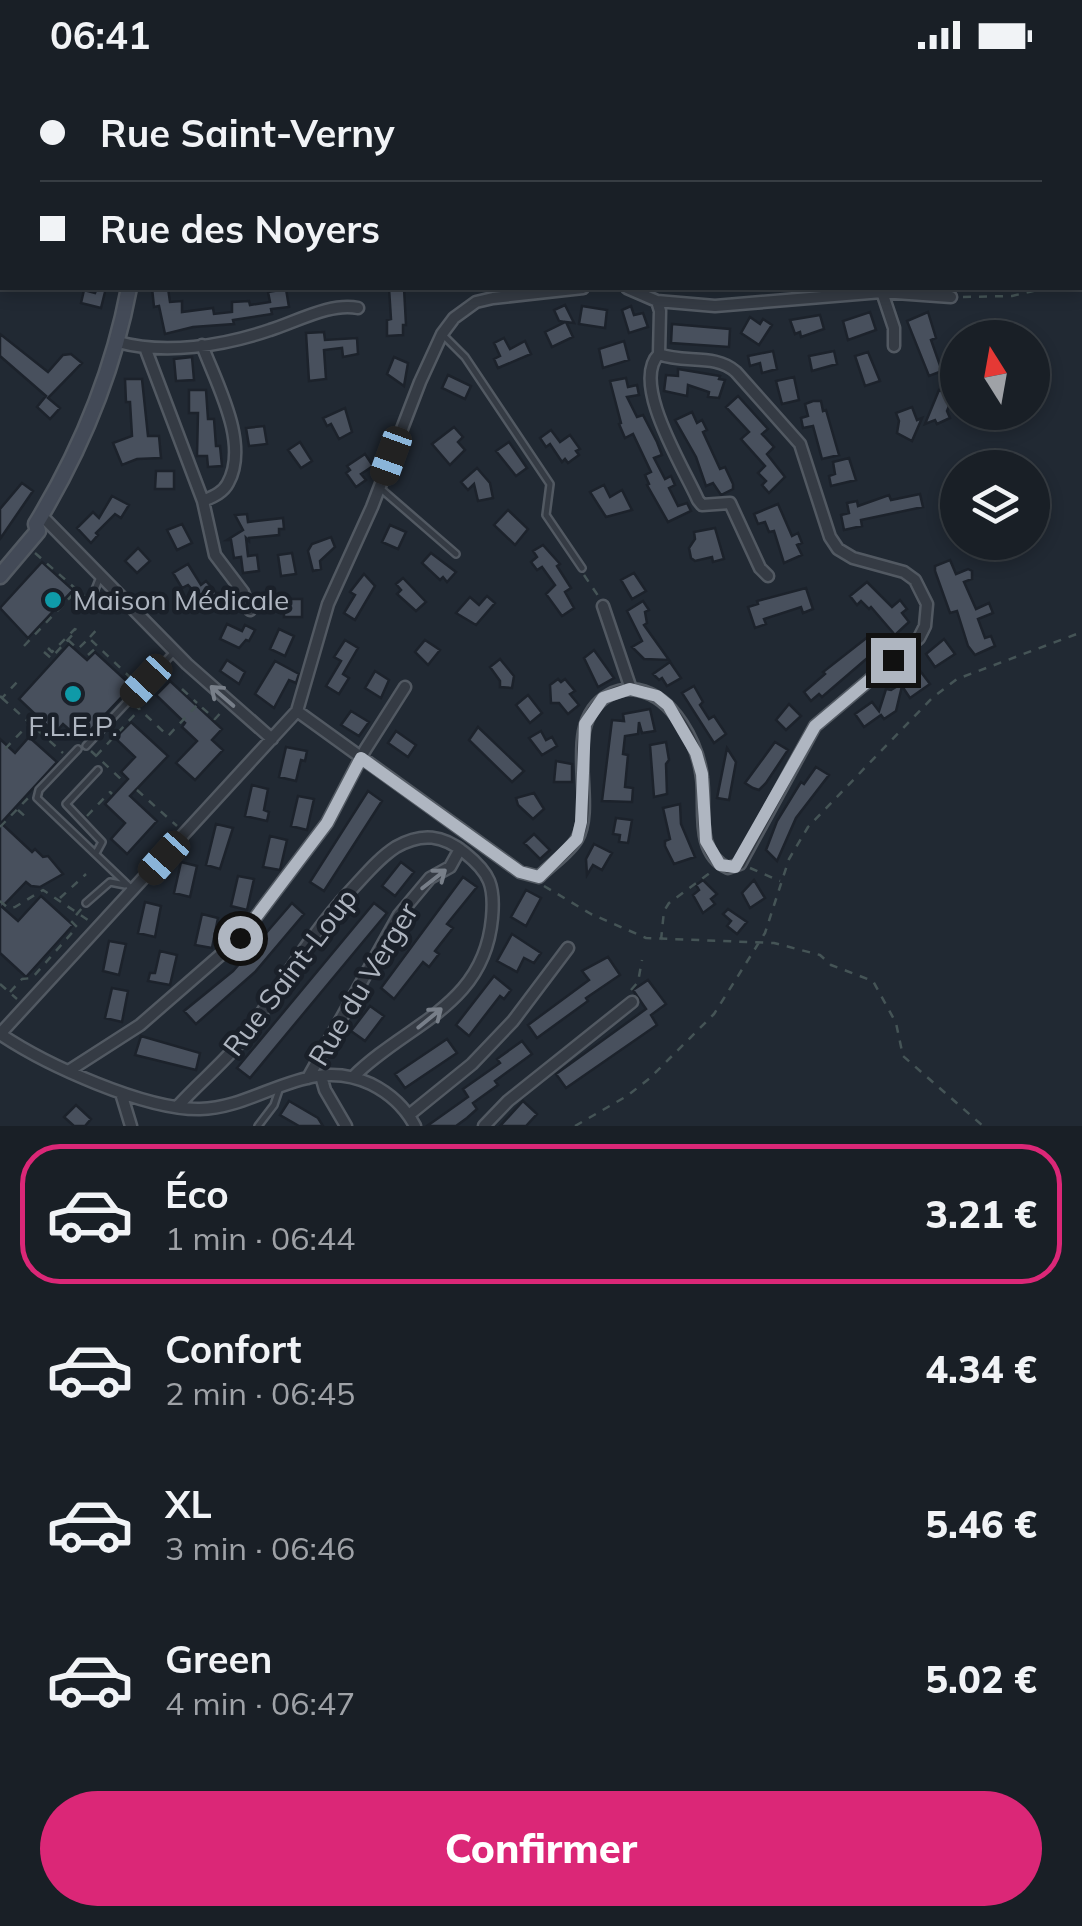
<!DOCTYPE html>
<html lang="fr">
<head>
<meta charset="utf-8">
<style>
	body { margin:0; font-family:Mulish,sans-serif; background:#22272e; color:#f1f3f6; height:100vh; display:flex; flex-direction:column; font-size:38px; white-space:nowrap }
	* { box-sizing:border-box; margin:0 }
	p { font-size:32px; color:#9fa2a7 }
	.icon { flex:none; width:55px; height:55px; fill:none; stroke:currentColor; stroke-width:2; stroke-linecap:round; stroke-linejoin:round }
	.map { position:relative; height:1056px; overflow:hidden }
	.drawer { display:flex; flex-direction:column; background:#191f26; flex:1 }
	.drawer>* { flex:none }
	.hud { position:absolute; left:0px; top:0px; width:1082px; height:220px; box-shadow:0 5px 15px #0003,0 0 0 2px #373d43; display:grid; align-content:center; height:220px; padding:0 40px; background:#191f26 }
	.needle { width:65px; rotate:349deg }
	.tools { position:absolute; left:940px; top:250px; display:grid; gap:20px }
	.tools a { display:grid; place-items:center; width:110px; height:110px; border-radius:50%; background:#191f26; box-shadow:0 5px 15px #0003,0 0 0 2px #373d43; font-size:50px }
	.end { position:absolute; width:45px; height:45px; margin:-22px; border:12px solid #afb6c1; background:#111; box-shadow:0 0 0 5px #111 }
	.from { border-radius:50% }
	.car { position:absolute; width:30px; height:60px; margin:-30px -15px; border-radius:12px; box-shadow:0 0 8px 2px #0007; background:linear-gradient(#222 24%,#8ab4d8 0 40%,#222 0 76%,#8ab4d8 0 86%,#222 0) }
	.hud b { display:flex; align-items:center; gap:35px; height:95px; font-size:38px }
	.hud b+b { border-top:2px solid #373d43 }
	.hud i { width:25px; height:25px; background:#f1f3f6 }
	ul { padding:18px 0 0; list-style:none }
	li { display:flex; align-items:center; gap:30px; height:140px; margin:0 20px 15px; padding:0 20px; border:5px solid transparent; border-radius:40px }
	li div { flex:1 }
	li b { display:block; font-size:38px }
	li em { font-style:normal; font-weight:800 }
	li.selected { border-color:#db2777 }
	li>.icon { width:90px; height:90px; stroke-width:1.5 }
	.action { display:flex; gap:20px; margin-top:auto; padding:20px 40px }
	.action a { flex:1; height:115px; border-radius:60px; background:#db2777; color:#fff; font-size:40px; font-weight:800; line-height:115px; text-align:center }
	.status { display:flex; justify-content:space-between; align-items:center; height:70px; padding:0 50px; background:#191f26; direction:ltr }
	.status svg { height:28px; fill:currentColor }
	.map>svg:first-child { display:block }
	.building { fill:#48505d; stroke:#1c222b; stroke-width:2.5 }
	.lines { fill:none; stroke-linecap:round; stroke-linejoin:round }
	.lane-casing { stroke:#525962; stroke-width:10 }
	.street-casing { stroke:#525962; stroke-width:15 }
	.secondary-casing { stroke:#525962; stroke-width:19 }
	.path { stroke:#455456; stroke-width:2.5; stroke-dasharray:8 8; stroke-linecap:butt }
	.lane { stroke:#353b44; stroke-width:5 }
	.street { stroke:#353b44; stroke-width:10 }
	.secondary { stroke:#434a57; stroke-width:14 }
	.oneway { stroke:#787f89 }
	.route { stroke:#afb6c1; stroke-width:12 }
	.culture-dot { fill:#0f9aa8; stroke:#1a2029; stroke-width:4 }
	.labels { text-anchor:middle; stroke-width:9; stroke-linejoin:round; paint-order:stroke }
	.poi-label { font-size:28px; fill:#afb6c1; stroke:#1a2029; text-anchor:start }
	.street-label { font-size:28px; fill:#afb6c1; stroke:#1a2029 }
</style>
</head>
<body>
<div class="status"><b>06:41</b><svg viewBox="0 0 49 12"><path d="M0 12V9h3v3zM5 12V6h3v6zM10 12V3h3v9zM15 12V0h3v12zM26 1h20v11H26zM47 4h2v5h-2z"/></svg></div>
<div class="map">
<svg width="1082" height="1056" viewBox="0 0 1082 1056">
	<rect width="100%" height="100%" fill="#212933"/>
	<path class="building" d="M97 218H106L101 238 81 233 84 220 95 223Z
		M152 218H168L170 232 182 231V242L213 238 214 244 232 242V232L249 231 250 235 270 232 268 222 286 219 289 237 271 239 272 244 233 250 234 254 193 257 165 264 159 236 154 237Z
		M389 218H404L406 255H403V265L387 266V250L391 249Z
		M565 235 574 253 566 252 573 267 552 277 545 262 565 252 559 251 554 240Z
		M582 236 607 240 605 258 579 254Z
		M631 236 634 245 643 243 648 257 629 263 622 240Z
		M870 242 876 260 848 270 843 251Z
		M928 242 936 268 931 270 942 301 929 306 907 251Z
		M820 245 824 259 801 267 800 262 795 264 790 250Z
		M750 247 760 254 763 249 772 255 759 275 741 263Z
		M672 254 730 259 729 277 671 273Z
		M324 262 325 270 357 268 358 284 343 287 342 278 324 280 326 309 309 311 306 263Z
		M0 264 48 302 63 285 71 284 82 293 48 328 60 338 50 349 37 337 46 326 0 286Z
		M504 268 510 279 525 271 531 284 498 298 494 289 500 286 494 273Z
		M624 271 629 290 603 298 599 279Z
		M773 281 777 299 762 303 760 293 750 296 748 286Z
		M834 281 837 294 812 301 809 286Z
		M868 282 880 311 865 316 855 286Z
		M192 287 194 310 176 311 174 289Z
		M394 287 408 293 404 316 387 304Z
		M678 299 720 306 719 309 725 310 719 328 708 327 709 322 688 315 687 326 664 321 666 305 678 306Z
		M448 305 471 316 465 329 442 318Z
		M794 307 799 330 782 334 776 311Z
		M626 308 628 317 637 315 639 325 627 327 637 347 643 345 657 372 662 385 654 388 665 409 671 406 675 415 669 418 678 436 687 433 691 441 668 452 647 415 649 414 645 405 651 402 633 364 625 368 619 354 621 353 610 311Z
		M125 309H142L148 366H159L161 388 137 389 122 395 113 373 132 366 130 332H126Z
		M189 320H206L208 349H214L216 376H220L222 396 208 397 207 386H197L198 343H189Z
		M939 320 953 326 947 341 950 348 937 354 935 350 925 354Z
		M738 326 768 359 762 364 774 377 767 384 785 407 769 423 762 415 766 411 758 403 765 396 741 369 749 362 726 337Z
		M813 331H821L823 341 826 340 839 385 822 389 813 356 803 358 801 348 808 346 805 334Z
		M912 337 917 350 922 348 912 371 897 363 899 351 896 343Z
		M345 338 352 362 339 369 331 354 327 356 323 348Z
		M692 342 697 353 702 350 707 360 703 362 720 399 725 397 733 414V419L721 425 713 413 706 416 696 387 675 350Z
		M264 356 267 374 249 376 246 358Z
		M454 357 463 367 458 372 465 380 450 395 432 374Z
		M551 360 560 372 570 365 580 379 576 381 579 385 568 393 565 389 562 392 550 374 546 377 540 368Z
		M300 372 312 391 301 398 288 380Z
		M509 372 527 398 516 406 496 381Z
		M365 384 373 396 361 404 366 410 356 417 346 403 350 400 347 396Z
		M849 388 856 410 831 416 829 406 835 404 833 392Z
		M477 398 490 413 493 428 478 431 474 414 468 420 461 412Z
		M156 401H174V419H155Z
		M22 413 33 421 0 469V439Z
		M604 415 610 427 622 420 632 440 606 447 590 422Z
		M920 424 923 437 861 450 862 456 844 460 841 445 849 443 847 433 857 431 858 436 889 425 891 430Z
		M112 426 129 435 121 448 115 444 96 463 98 465 91 473 77 458 93 442 99 448Z
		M778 434 792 466 798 463 802 473 797 475 802 485 784 493 774 461 769 462 765 452 758 454 754 444Z
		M508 440 528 459 515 475 494 455Z
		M247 444 248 452 283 448 284 459H279V465L249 468V471L246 468 248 486 257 485 259 501 243 503 241 487 234 488 231 470H227L243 460 235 445Z
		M182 454 192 473 177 480 167 460Z
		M390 455 406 462 398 479 382 472Z
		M715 458 724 489 713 492 712 487 695 491 691 488 689 478 695 469 694 462Z
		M331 467 335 477 320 491 321 499 313 501 308 481 312 474Z
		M543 475 560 494 557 496 571 518 565 522 574 538 562 546 546 524 555 515 542 497 537 500 531 492 537 487 533 481Z
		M138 478 150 491 137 503 125 491Z
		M292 483 296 504 281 506 278 485Z
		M431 483 456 502 447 512 443 507 440 510 422 493Z
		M950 490 956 504 968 499 972 501V509L964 512 976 539 989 533 993 543 978 549 985 568 991 566 995 576 975 585 968 576 957 541 950 543 935 501V496Z
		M42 492 73 520 28 568 0 538Z
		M188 494 201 515 206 511 220 527 204 540 198 533 202 530 188 515 182 518 173 503Z
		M634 503 646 521 632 529 621 510Z
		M364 504 375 516 355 550 344 543 355 525 350 522Z
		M403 508 426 532 416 541 397 524 401 520 396 514Z
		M867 512 892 537 900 530 907 539 902 543 909 552 895 565 871 537 869 539 861 531 857 535 850 526Z
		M806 518 813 539 803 543 801 537 764 549 766 554 755 558 748 537 758 534 757 531Z
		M487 526 495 533 476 555 456 543 470 527 479 535Z
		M284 529H302V547H284Z
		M643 531 649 540 645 542 647 553 644 555 669 590 644 589 632 577 642 571 627 541Z
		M227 554 242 561 245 555 255 560 249 571 246 570 239 578 220 569Z
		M279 559 294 566 285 586 270 579Z
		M869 566 879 578 822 627 819 624 811 631 804 622 825 604 823 602Z
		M944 569 955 584 935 597 926 584Z
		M345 570 358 578 343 604 349 608 339 624 326 616 341 591 334 587Z
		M425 570 440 580 428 595 415 582Z
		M69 574 87 590 95 582 132 616 81 670 63 654 55 663 19 629Z
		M594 580 614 608 598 617 584 588Z
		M500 589 514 606 512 618 500 617V611L490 597Z
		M227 590 245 602 239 614 220 601Z
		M275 591 299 604 296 613 289 610 274 638 255 624Z
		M670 592 681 608 667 616 662 608 659 610 653 604Z
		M375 601 389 610 381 628 365 618Z
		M921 602 930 614 910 628 902 616 896 641 884 649 881 645 864 657 855 644 872 632 879 641 886 619 891 620Z
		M558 609 561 612 565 609 575 621 570 624 579 635 568 644 559 633H551L550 615Z
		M170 611 222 659 212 670 223 680 195 710 176 693 197 671 182 657 185 653 156 625Z
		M694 616 703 632 700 635 709 649 714 646 726 664 714 673 682 623Z
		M528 625 542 643 530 653 516 635Z
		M789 634 801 646 786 660 776 650Z
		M650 639 655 661 642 663 639 652 638 664 625 666 623 684 628 685 625 717 633 718 632 732 602 731 612 650 624 651 623 644Z
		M351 641 369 652 359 666 341 655Z
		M131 652 168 686 130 726 157 751 127 784 111 769 125 753 105 734 128 709 121 702 135 687 115 668Z
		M478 657 524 701 512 712 469 670Z
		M396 661 416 675 408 687 388 673Z
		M541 661 546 670 552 667 557 676 542 685 529 668Z
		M29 667 57 692 1 753 32 782 35 779 43 787 48 786 63 804 40 817 31 816 26 812 2 837 18 851 41 826 73 855 26 907 0 883V669L15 683Z
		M666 672 669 690 666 694 667 724 654 727 650 675Z
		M775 672 788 680 766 713 759 720 753 718 745 713Z
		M286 677 307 681 305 691 301 690 296 711 279 707Z
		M727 678 736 692 729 730 717 728Z
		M556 691 572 694V712H554Z
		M816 697 829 705 796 748 777 791 766 780 777 751 801 712 804 714Z
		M252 715 268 719 264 740 269 742 267 751 245 746Z
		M368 721 382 731 324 821 310 812Z
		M534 723 544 739 533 749 518 735 516 728Z
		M298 726 314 729 307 760 291 756Z
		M680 734 681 754 695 787 674 794 665 776V771L670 769 663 738Z
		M616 748 632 750 628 773 619 772 620 765 613 764Z
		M216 754 233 758 220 799 206 795Z
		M534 764 550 780 540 789 524 773Z
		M270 766 287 770 280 800 263 797Z
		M594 774 612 783 602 800 593 795 587 805 586 789Z
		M181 792 197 796 190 827 174 823Z
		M401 792 414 802 395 826 382 816Z
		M238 806 254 809 247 840 231 836Z
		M463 807 477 817 447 854 453 858 435 881 439 884 429 897 423 892 394 929 381 918Z
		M703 810 717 824 711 829 715 834 703 843 693 825 699 820 696 815Z
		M754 810 765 828 750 838 742 823Z
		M526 820 541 828 526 856 511 847Z
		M145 832 161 836 155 867 138 863Z
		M292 833 304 844 255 902 196 954 184 941 233 901Z
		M374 833 387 843 250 1008 237 998Z
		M728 839 747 852 737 864 727 856 731 851 723 844Z
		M202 844 218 848 212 878 195 875Z
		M512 864 541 883 534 893 524 888 517 902 497 891Z
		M109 871 126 874 119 905 103 901Z
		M160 881 177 885 170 915 148 911 150 903H155Z
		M608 887 620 905 586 928 588 931 537 968 528 955 589 910 582 901Z
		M494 906 511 920 504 929 500 926 469 966 456 955Z
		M648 910 666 934 651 945 657 955 566 1018 556 1004 646 939 633 920Z
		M112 918 128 921 122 952 105 948Z
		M370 936 384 946 365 971 351 961Z
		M141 966 200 983 196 1000 135 985Z
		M447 969 457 983 405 1018 395 1004Z
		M522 971 532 984 495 1011 498 1015 473 1033 477 1039 467 1048 456 1056H427L468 1027 463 1019 500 993 497 989Z
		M289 1031 318 1048 323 1056H299L280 1045Z
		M523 1031 537 1044 526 1056H500Z
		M76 1035 91 1049 85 1056H74L64 1047Z"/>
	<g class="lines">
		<g class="lane-casing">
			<path id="lane" d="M442 264 465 287 550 414 546 445 582 498
				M380 418 456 484
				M90 532 100 507
				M86 676 173 583
				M78 679 39 720 37 728 132 819
				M96 783 102 772 66 734 98 700
				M86 833 110 812 125 815
				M258 1056 274 1035 279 1020"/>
		</g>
		<g class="street-casing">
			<path id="street" d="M421 0 422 2
				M567 0 569 2
				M832 2 834 0
				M0 47 2 46
				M627 218 657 231
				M882 222 894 258V276
				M657 231 715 236 882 222 951 227
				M118 272C165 285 223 276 270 260 296 252 331 232 358 238
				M202 275C216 313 250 373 228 413 223 423 212 427 203 431
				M146 280 203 431 215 485 243 522 250 540
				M659 284C630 313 684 398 698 430L702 435 730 433 760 498 768 506
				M41 445 187 594 272 669
				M603 536 631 619
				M297 641 520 802 539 807C550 795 569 783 577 769 598 732 559 653 609 625 618 620 627 618 638 620 674 627 698 674 702 708 706 736 694 783 728 798L740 794 815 656 919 568 925 556 927 534 915 510 904 502 853 488 838 479 830 467 800 374 736 302C715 283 684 294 659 284L660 241 657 231
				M0 964 297 641 328 534 372 437 420 312 442 264 454 248 476 232 493 228 583 218
				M0 964C46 995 145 1040 200 1039 259 1038 308 984 371 1014 391 1024 405 1037 415 1056
				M70 1000 140 955 240 868 327 753 365 680 405 617
				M321 1006 325 1020 346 1056
				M308 1008 399 845 430 808 450 797 460 779
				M121 1023 131 1056
				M177 1037C201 1010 229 989 250 960 284 911 311 863 352 819 366 804 379 788 396 777 422 762 443 765 465 783 490 803 495 816 492 848 484 937 407 953 353 1007
				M409 1045 472 994 513 951 568 878
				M484 1056 508 1031 632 932"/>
		</g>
		<g class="secondary-casing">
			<path id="secondary" d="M160 2V0
				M0 506 38 461 36 454C81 380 113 303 129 218"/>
		</g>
		<path class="path" d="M695 0 696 2
			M1080 209 1082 208
			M963 227 1012 226 1046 218
			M35 483 85 527
			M584 505 599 527
			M90 567 100 556
			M68 570 78 579 89 568 134 611
			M24 576 77 520
			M44 582 51 588 77 560 75 559 52 582 48 578
			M88 585 97 577
			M182 619 197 633
			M0 626 2 628 18 611
			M2 628 63 683
			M134 634 168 666 198 634 215 649 224 639
			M5 679 28 655
			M91 681 124 712
			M96 686 140 639
			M137 720 177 756
			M18 740 27 748
			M87 746 110 722 112 724
			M0 757 30 726
			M750 798 780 811
			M544 816 591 844 646 868 774 873 820 885 831 895 873 911 896 953 903 986 983 1056
			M60 828 86 804
			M0 831 8 838 15 837 43 820 91 852
			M661 870 664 841 669 833 711 802
			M0 914 17 929
			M631 920 638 912 642 890
			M10 922 22 909 32 908 77 857 71 851 82 838
			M575 1056 627 1026 650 1008 714 944 765 863 789 789 808 757 932 628 957 609 1082 562"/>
		<use href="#lane" class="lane"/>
		<use href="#street" class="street"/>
		<use href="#secondary" class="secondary"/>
	</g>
	<defs><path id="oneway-shaft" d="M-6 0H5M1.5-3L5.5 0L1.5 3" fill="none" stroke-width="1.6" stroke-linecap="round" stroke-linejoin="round" transform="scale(2.5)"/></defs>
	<g class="oneway">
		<use href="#oneway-shaft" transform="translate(222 626) rotate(-139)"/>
		<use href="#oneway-shaft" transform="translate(434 809) rotate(-38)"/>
		<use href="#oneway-shaft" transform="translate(430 948) rotate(-39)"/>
	</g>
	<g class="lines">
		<path class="route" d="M240 868 327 753 361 688 520 802 539 807 577 769 581 752 585 654 603 628 630 619 657 626 668 635 696 683 702 704 706 771 720 795 735 797 815 656 893 590"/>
	</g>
	<g class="culture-dot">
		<circle cx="53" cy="530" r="10"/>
		<circle cx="73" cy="624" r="10"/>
	</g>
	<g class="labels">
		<g class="poi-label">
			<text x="73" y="540">Maison Médicale</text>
			<text x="73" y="666" text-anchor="middle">F.L.E.P.</text>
		</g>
		<g class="street-label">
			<text transform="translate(290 902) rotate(-53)" y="10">Rue Saint-Loup</text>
			<text transform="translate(363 914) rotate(-59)" y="10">Rue du Verger</text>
		</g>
	</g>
</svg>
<div class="tools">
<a><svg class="needle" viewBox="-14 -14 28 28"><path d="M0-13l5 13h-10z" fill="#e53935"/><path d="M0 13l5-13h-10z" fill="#9fa2a7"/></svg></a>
<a><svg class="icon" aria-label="layers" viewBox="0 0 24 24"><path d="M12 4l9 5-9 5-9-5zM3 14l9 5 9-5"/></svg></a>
</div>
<i class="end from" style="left:240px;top:868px"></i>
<i class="end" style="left:893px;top:590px"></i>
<i class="car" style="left:391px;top:386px;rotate:200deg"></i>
<i class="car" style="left:146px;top:611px;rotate:223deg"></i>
<i class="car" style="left:164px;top:788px;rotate:222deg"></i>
<div class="hud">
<b><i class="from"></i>Rue Saint-Verny</b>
<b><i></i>Rue des Noyers</b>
</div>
</div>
<section class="drawer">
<ul>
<li class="selected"><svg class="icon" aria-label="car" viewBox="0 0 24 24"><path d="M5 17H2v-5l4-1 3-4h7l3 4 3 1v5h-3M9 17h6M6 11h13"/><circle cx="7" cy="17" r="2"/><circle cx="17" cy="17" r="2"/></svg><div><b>Éco</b><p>1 min · 06:44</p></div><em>3.21 €</em></li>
<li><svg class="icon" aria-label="car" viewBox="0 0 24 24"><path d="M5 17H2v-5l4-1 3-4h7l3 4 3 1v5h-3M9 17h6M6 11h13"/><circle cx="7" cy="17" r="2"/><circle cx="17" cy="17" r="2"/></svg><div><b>Confort</b><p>2 min · 06:45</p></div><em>4.34 €</em></li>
<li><svg class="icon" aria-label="car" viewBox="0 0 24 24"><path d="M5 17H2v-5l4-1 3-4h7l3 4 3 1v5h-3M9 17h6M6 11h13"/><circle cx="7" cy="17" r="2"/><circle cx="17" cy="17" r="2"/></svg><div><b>XL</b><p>3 min · 06:46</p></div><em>5.46 €</em></li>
<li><svg class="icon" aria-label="car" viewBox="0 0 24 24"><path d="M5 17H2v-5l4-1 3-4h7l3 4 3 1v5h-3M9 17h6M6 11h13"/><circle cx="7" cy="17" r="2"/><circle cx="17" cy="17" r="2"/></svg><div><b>Green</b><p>4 min · 06:47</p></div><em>5.02 €</em></li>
</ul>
<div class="action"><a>Confirmer</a></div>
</section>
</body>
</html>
